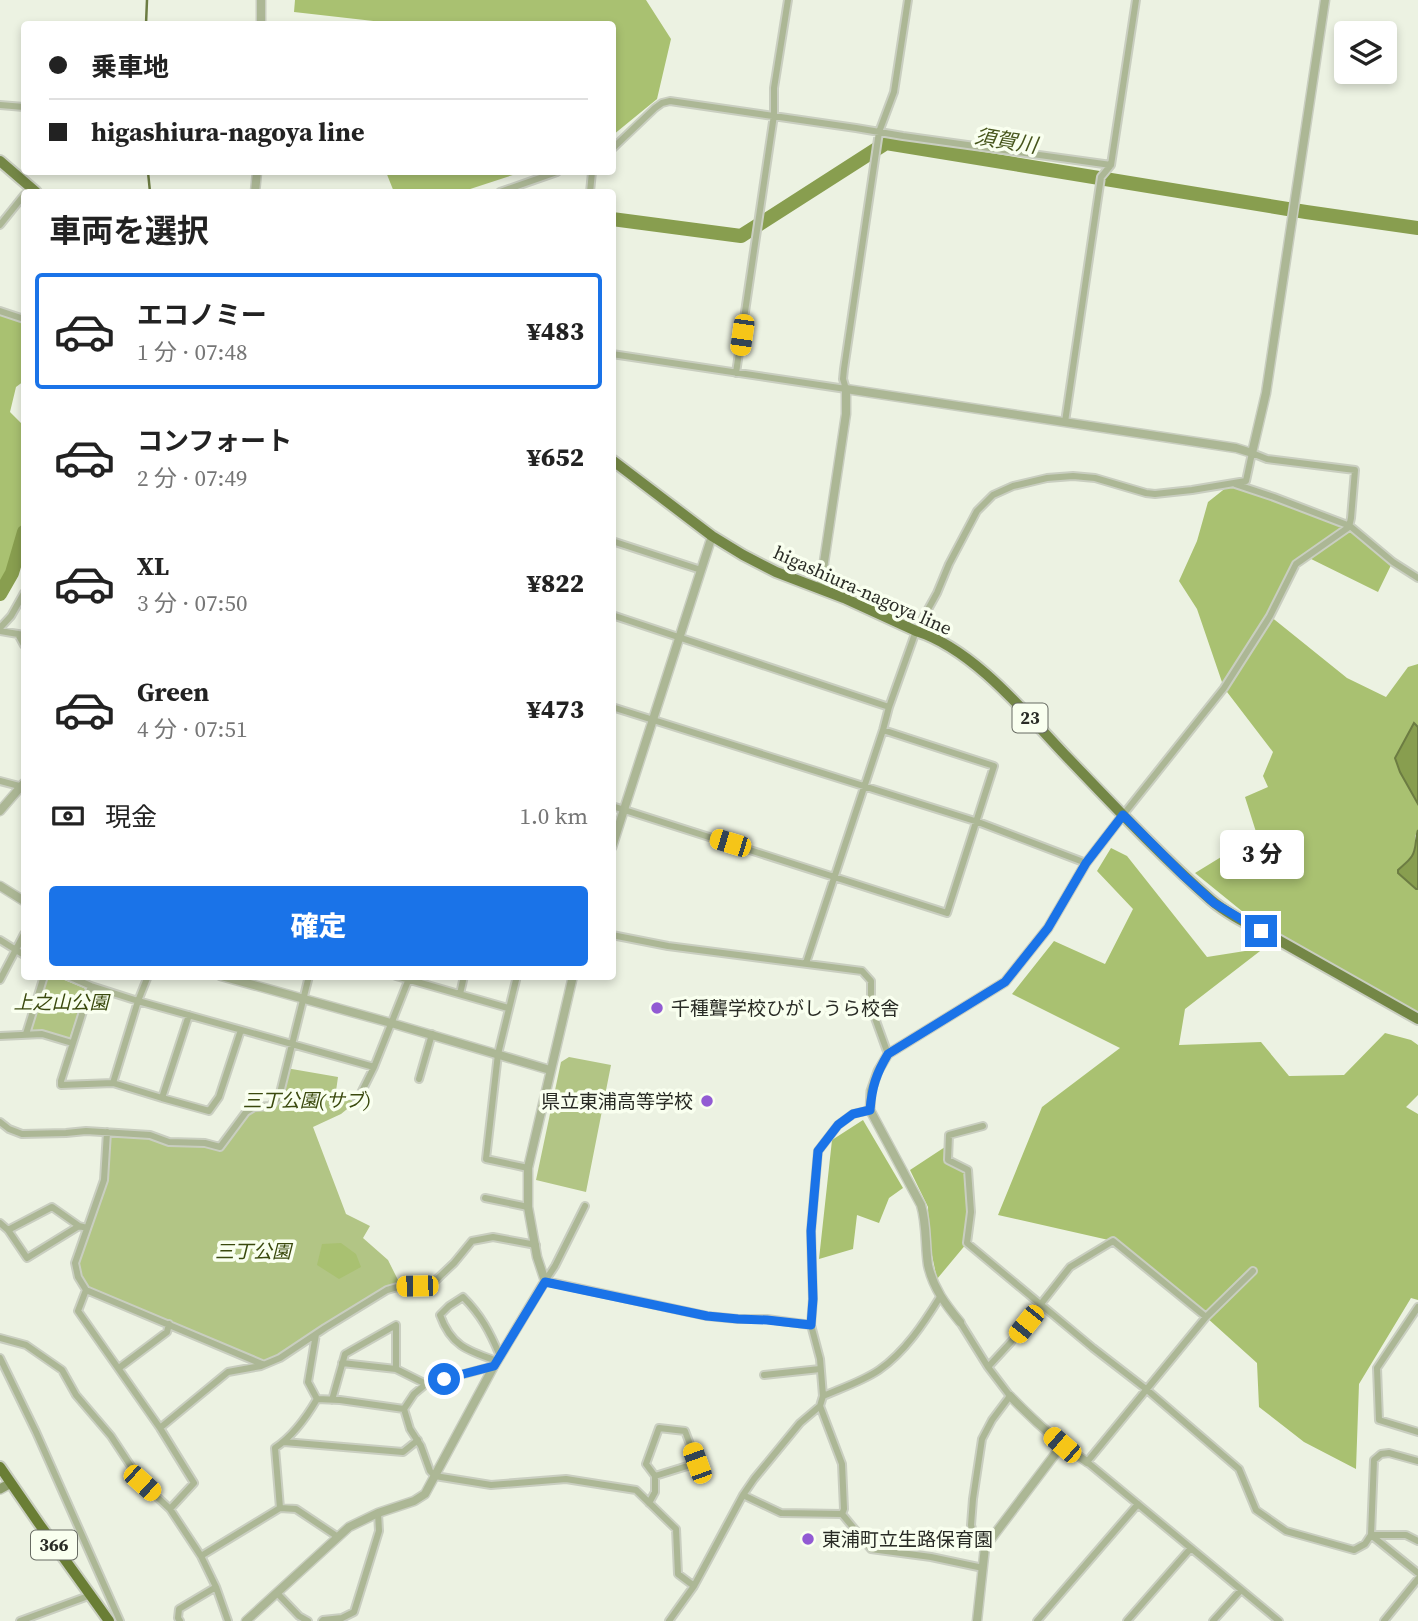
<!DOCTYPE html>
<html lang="ja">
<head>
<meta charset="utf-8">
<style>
	body { margin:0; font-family:"Source Serif 4","Noto Sans JP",serif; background:#f2f2f2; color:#222; height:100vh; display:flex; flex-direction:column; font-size:26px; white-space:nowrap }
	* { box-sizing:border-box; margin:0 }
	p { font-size:23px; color:#767676 }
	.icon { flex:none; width:38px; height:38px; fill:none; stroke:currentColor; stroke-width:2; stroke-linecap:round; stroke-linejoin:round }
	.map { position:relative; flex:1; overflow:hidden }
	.side { position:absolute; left:21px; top:189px; width:595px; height:791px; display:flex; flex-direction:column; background:#fff; border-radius:7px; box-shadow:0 4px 10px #0003 }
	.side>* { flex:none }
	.top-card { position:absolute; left:21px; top:21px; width:595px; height:154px; border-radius:7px; box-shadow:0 4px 10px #0003; display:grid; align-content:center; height:154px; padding:0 28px; background:#fff }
	.tools { position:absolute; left:1334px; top:21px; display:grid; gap:14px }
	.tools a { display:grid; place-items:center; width:63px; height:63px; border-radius:7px; background:#fff; box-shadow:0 4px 10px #0003; font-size:35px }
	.end { position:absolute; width:32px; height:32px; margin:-16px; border:9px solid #1a73e8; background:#fff; box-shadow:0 0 0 4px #fff }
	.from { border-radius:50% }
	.bubble { position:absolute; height:49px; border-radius:7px; background:#fff; box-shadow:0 4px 10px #0003; font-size:23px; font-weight:800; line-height:49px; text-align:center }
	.car { position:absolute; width:21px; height:42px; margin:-21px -10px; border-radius:9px; box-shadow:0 0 5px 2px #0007; background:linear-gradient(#f5c518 24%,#345 0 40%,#f5c518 0 76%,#345 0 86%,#f5c518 0) }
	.top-card b { display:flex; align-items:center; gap:24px; height:66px; font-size:26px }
	.top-card b+b { border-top:2px solid #e0e0e0 }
	.top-card i { width:18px; height:18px; background:#222 }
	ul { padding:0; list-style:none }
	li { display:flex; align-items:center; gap:21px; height:116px; margin:0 14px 10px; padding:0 14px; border:4px solid transparent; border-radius:7px }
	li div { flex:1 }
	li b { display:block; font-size:26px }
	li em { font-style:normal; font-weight:800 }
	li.on { border-color:#1a73e8 }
	li>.icon { width:63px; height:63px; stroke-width:1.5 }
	h2 { padding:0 28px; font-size:32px; line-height:84px }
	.pay { display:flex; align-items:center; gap:18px; height:77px; padding:0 28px; font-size:26px }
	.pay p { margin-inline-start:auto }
	.cta { display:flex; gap:14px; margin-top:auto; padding:14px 28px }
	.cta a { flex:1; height:80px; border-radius:7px; background:#1a73e8; color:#fff; font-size:28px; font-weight:800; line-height:80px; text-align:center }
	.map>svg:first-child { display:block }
	.green { fill:#b2c585 }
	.forest { fill:#a9c171 }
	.water { fill:#889e4f; stroke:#6c7c42; stroke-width:2 }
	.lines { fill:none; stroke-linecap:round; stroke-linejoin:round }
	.stream { stroke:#6c7c42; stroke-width:2.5 }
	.river { stroke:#889e4f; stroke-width:14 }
	.minor-casing { stroke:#c9cec0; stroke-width:10 }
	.tertiary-casing { stroke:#c9cec0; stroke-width:11 }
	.secondary-casing { stroke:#c9cec0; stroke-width:12 }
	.primary-casing { stroke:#c9cec0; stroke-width:14 }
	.trunk-casing { stroke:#c9cec0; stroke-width:14 }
	.minor { stroke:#acb795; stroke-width:6 }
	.tertiary { stroke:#acb795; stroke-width:8 }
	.secondary { stroke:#8b9b68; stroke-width:9 }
	.primary { stroke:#748746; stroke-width:10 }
	.trunk { stroke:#6a7e35; stroke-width:10 }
	.route { stroke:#1a73e8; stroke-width:9 }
	.poi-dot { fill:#925bd3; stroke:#f9ffef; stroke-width:2.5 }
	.labels { text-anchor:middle; stroke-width:7; stroke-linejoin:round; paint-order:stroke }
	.shield { fill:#f9ffef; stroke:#676b62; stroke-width:2 }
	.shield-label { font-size:18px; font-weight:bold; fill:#292b25 }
	.street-label { font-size:19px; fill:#292b25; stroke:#f9ffef }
	.park-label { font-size:19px; font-style:italic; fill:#3a490d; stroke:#f9ffef }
	.poi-label { font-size:19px; fill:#292b25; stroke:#f9ffef; text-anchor:start }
	.water-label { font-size:21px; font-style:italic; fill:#46551b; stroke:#f9ffef }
</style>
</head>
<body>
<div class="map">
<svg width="1418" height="1621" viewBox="0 0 1418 1621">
	<rect width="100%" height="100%" fill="#ecf2e2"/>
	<path class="green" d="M47 977H57L84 988 86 990 70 1037 67 1039 44 1030 32 1031 31 1028Z
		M569 1057 611 1065 586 1192 536 1180 561 1062Z
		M286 1068 338 1077 335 1098 357 1101 341 1114 313 1127 346 1214 370 1226 363 1238 388 1260 401 1286 387 1290 263 1365 86 1290 75 1263 104 1180 107 1132 150 1135 169 1142 220 1147 246 1112 270 1106 279 1097Z"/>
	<path class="forest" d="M295 0H646L671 39 657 99 613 135 612 24H392L391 23 294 12Z
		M386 172H522L461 192H394Z
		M0 312 24 319V381L16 387 10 412 24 426V533L12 572 0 588Z
		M1232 483 1350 526 1393 561 1378 592 1305 556 1270 616 1347 678 1386 697 1408 667 1418 664V727L1414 724 1415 797 1418 804V830L1415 836V847L1412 856 1398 870V873L1415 889H1418V1014L1275 938 1195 873 1257 835 1245 797 1268 787 1263 776 1273 752 1224 688 1197 609 1179 581 1197 541 1208 502Z
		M1111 848 1127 856 1207 957 1264 948 1185 1009 1179 1045 1261 1042 1289 1076 1344 1075 1385 1033 1411 1040 1418 1045V1095L1406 1107 1418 1114V1300L1411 1298 1359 1384 1356 1469 1304 1442 1259 1407 1257 1363 1206 1317 1113 1241 998 1215 1042 1107 1120 1048 1012 994 1054 941 1105 964 1133 909 1097 871Z
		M863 1120 903 1188 889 1198 879 1223 857 1215 853 1249 819 1259 832 1140Z
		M949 1135 948 1160 968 1170 971 1212 967 1243 937 1279 929 1241 928 1207 910 1170 945 1147Z
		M341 1243 356 1254 361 1267 339 1279 317 1265 322 1244Z"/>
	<path class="water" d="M1414 723 1418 727V804L1400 772 1395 758Z
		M1418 830V889H1416L1398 873V870C1402 866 1409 861 1412 856 1417 848 1415 838 1418 830Z"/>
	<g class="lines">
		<path class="stream" d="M146 24 147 0
			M148 172 150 192"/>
		<path class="river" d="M612 219 741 236 886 143 1306 212 1418 228
			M0 594 12 573 24 532"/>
		<g class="minor-casing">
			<path id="minor" d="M0 105 24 107
				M612 149 655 108 662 103 670 101 856 128 903 136 1111 165
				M500 192 557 172
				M590 192 592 172
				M0 225 24 195
				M0 311 24 319
				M612 354 846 389 843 379 844 369 879 132 894 92 908 0
				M736 373 774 115V88L788 0
				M1065 422 1101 177 1111 165 1136 0
				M1235 484 1274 497 1350 526 1393 562 1418 578
				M612 541 701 570
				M612 615 889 707
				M0 628 11 616 24 593
				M0 631 24 635
				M18 634 24 645
				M612 707 978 822 1086 863
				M0 781 23 787
				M612 806 947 913 994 766 883 730
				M612 935 668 946 862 971 871 981V1007L888 1054
				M0 940 24 955
				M806 963 883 730 889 707 916 631 937 593 949 564 977 511 993 495 1013 486 1047 478 1073 476 1095 478 1146 493 1155 494 1192 490 1246 481 1252 453 1267 459 1355 470 1351 518 1349 527 1296 564 1270 616 1224 688 1123 815
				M68 976 91 986 138 1001 374 1067
				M396 976 508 1008
				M517 976 498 1054 486 1159 528 1168
				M0 980 24 934
				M91 986 61 1081V1085L113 1083 162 1098 189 1015
				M460 994 464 976
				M26 1034 44 976
				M0 1036 42 1034 72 1043
				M419 1079 432 1034
				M113 1083 138 1001 148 976
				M162 1098 209 1111 219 1097 241 1030
				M357 1101 374 1067 410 976
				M0 1122 9 1129 22 1134 66 1133 86 1131 150 1135 169 1142 205 1143 220 1147 246 1112 254 1107 270 1106 279 1097 309 976
				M983 1126 949 1135 948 1160 968 1170 971 1212 967 1243 1093 1348 1146 1389 1239 1469 1256 1510 1286 1531 1354 1550 1365 1544 1371 1535 1374 1460 1381 1454 1389 1453 1418 1461
				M107 1132 104 1180 75 1263 78 1277 86 1290 262 1364
				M485 1198 528 1207
				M585 1206 555 1266 545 1281 707 1316 738 1319H767L811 1325
				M0 1223 8 1230 52 1207 79 1226 87 1228
				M8 1230 27 1258 79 1226
				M86 1290 78 1311 160 1428 194 1483 170 1509
				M1418 1307 1377 1368 1379 1420 1418 1432
				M1206 1317 1253 1271
				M960 1322 988 1367 1010 1396 992 1420 982 1439 973 1499 971 1525 975 1540 985 1547
				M316 1334 308 1382 317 1399
				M0 1338 26 1345 62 1370 76 1395 111 1436 142 1483 170 1509 201 1556 216 1587 228 1621
				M0 1358 36 1432 120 1621
				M497 1361C468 1351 451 1346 440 1315L449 1306 463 1297C481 1315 490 1332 500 1356
				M342 1363 396 1369
				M494 1366 426 1384 414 1394 404 1409 410 1429 421 1446 430 1471 435 1476 491 1485 566 1479 636 1490 676 1529 678 1574 694 1586
				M988 1367 1011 1342 1070 1267 1113 1241 1206 1317 1087 1462 1279 1621
				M119 1368 167 1332 169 1324
				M764 1375 820 1369
				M823 1396C842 1388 863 1381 879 1370 905 1352 924 1323 940 1297
				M317 1399C306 1418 293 1436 275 1448L280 1508 296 1509 338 1537
				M317 1399 340 1400 404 1409
				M332 1400 345 1354 396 1325V1369L426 1384
				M820 1406 842 1464 844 1509 842 1514 871 1549 931 1557 983 1568
				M160 1428 228 1372 261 1366 280 1358 325 1328 387 1290 401 1286H417L436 1280 454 1263 472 1241 493 1237 536 1245
				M284 1442 403 1452 418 1440
				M743 1495 781 1513 842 1514
				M649 1503 655 1492V1476L697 1463 685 1431 659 1428 646 1464 655 1476
				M1371 1535 1418 1573
				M1372 1535H1406L1418 1541
				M201 1556 280 1508
				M277 1593 299 1616 308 1621
				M20 1621 91 1595
				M180 1621 178 1618 179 1609 216 1587
				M322 1621 323 1620 342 1618 354 1612 379 1531 378 1513
				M669 1621 694 1586 743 1495 754 1479 800 1423 820 1406 823 1396 820 1359 811 1325 813 1299 811 1231 818 1151 838 1125 853 1114 870 1110
				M1037 1621 1138 1504
				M1127 1621 1191 1548
				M1213 1621 1241 1590
				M1384 1621 1418 1579"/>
		</g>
		<g class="tertiary-casing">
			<path id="tertiary" d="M261 24V0
				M255 192 257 172
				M820 589 846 414V389L1236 448 1252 453 1266 393 1325 0
				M0 811 24 783
				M612 847 712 536
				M0 886 24 901
				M221 976 391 1023 550 1070
				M960 1322C946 1305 933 1288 928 1265 925 1245 927 1225 921 1205L870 1110 871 1091 878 1071 888 1054 1005 982 1048 928 1086 863 1123 815
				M1010 1396C1034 1421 1058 1443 1087 1462
				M246 1621 349 1527 378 1513 414 1501 425 1494 494 1366 545 1281 537 1257 528 1207V1168L573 976
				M977 1621 985 1547 1062 1445"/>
		</g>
		<g class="secondary-casing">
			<path id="secondary" d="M0 1489 11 1483"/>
		</g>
		<g class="primary-casing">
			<path id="primary" d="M0 161 36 192
				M612 460 712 536 743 555 776 572 844 598 916 631C974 649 1027 715 1068 758 1115 807 1161 856 1211 900 1231 917 1257 928 1280 941 1326 967 1372 993 1418 1019"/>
		</g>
		<g class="trunk-casing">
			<path id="trunk" d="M0 1467 40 1525 109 1621"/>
		</g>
		<use href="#minor" class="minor"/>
		<use href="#tertiary" class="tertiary"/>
		<use href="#secondary" class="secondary"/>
		<use href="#primary" class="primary"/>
		<use href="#trunk" class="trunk"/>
	</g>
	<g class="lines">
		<path class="route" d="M444 1379 494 1366 545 1282 707 1316 738 1319 767 1320 811 1325 813 1299 811 1231 818 1151 838 1125 853 1114 870 1110C872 1087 876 1074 888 1054L1005 982 1048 928 1086 863 1123 815 1184 876 1214 903 1261 931"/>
	</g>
	<g class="poi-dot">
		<circle cx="657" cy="1008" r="7"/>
		<circle cx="707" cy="1101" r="7"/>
		<circle cx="808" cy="1539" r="7"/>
	</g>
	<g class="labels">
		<g class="shield">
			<rect x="1012.5" y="703.5" width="35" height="29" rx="5"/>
			<rect x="31" y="1530.5" width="46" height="29" rx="5"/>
		</g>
		<g class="shield-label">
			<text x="1030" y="724">23</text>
			<text x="54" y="1551">366</text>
		</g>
		<g class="street-label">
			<text transform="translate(863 590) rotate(24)" y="7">higashiura-nagoya line</text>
		</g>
		<g class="park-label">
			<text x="61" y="1009">上之山公園</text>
			<text x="307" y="1107">三丁公園(サブ)</text>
			<text x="253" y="1258">三丁公園</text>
		</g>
		<g class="poi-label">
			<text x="671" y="1015">千種聾学校ひがしうら校舎</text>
			<text x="693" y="1108" text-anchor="end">県立東浦高等学校</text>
			<text x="822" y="1546">東浦町立生路保育園</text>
		</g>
		<g class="water-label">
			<text transform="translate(1006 141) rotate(9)" y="7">須賀川</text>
		</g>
	</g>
</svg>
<div class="tools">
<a><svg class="icon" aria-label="layers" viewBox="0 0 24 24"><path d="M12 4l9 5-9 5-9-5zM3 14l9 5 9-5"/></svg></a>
</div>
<i class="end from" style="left:444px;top:1379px"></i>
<i class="end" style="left:1261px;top:931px"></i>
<div class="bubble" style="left:1220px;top:830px;width:84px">3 分</div>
<i class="car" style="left:742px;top:335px;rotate:188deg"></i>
<i class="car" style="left:730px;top:843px;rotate:287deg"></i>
<i class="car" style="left:417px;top:1286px;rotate:269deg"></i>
<i class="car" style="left:1026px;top:1324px;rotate:219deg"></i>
<i class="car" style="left:1062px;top:1445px;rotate:311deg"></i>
<i class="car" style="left:697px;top:1463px;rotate:340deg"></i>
<i class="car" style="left:142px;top:1483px;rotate:132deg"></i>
<div class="top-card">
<b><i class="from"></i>乗車地</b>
<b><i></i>higashiura-nagoya line</b>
</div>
<section class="side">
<h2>車両を選択</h2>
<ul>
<li class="on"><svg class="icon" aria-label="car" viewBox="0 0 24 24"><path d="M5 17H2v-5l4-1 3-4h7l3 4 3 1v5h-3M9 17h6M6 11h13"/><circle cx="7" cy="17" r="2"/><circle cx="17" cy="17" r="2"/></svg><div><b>エコノミー</b><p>1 分 · 07:48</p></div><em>¥483</em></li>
<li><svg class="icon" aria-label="car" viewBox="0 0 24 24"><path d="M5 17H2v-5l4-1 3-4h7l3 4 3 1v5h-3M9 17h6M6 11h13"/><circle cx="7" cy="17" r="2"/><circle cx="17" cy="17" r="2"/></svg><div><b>コンフォート</b><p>2 分 · 07:49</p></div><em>¥652</em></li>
<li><svg class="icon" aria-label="car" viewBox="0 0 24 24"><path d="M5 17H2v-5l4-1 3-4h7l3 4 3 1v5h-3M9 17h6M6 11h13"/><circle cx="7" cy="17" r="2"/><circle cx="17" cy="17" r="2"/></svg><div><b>XL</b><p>3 分 · 07:50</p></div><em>¥822</em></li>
<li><svg class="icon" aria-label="car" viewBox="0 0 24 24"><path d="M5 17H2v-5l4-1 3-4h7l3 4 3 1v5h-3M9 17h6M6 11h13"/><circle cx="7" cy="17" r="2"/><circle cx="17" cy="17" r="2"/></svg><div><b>Green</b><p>4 分 · 07:51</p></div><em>¥473</em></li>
</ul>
<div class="pay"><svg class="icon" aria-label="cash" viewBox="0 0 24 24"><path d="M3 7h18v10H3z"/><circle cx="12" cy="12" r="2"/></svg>現金<p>1.0 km</p></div>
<div class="cta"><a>確定</a></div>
</section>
</div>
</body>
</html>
